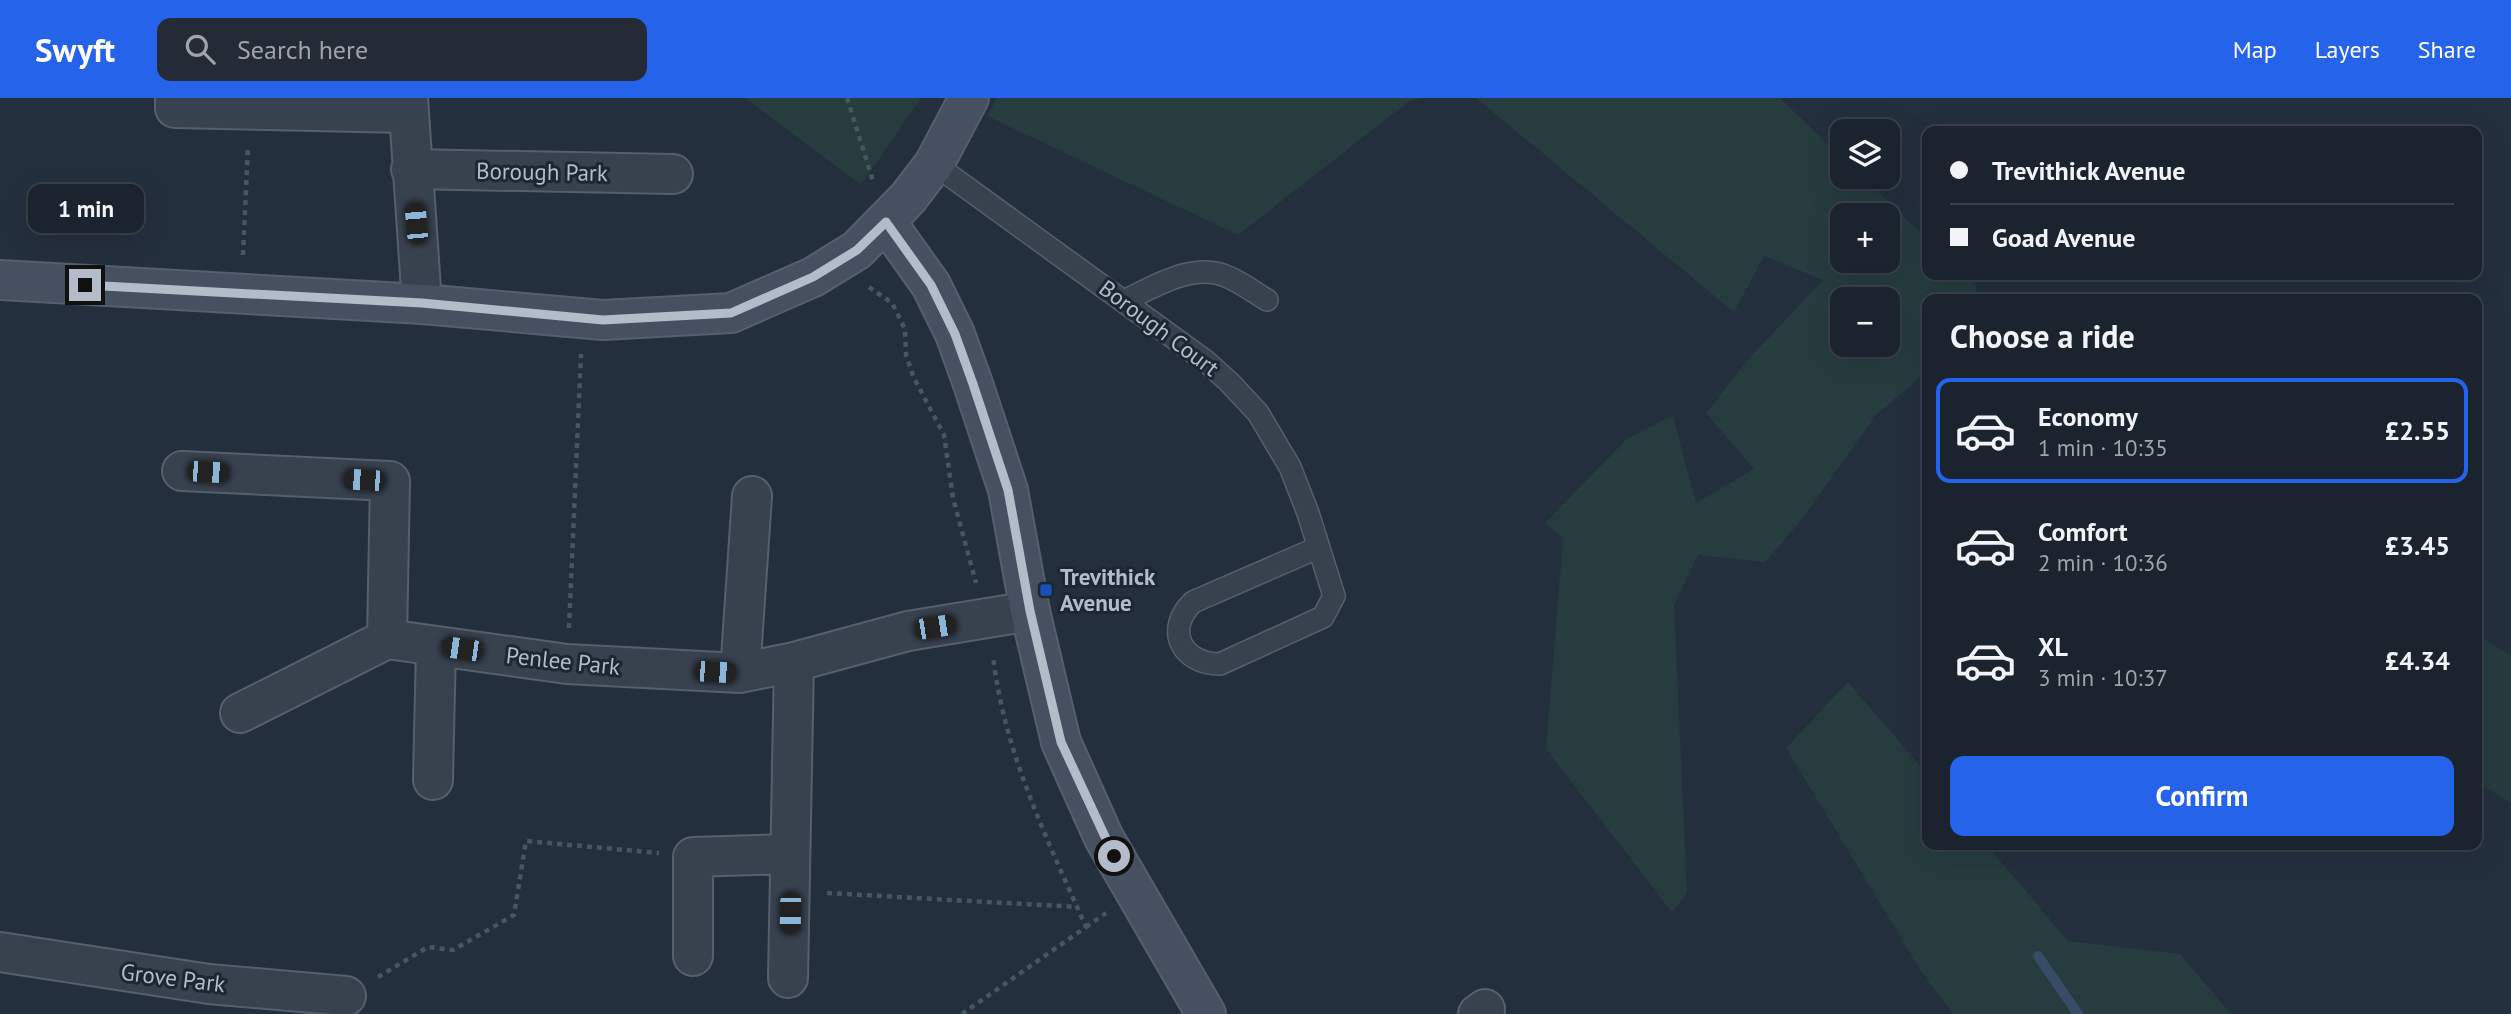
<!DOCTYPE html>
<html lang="en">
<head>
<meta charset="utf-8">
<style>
	body { margin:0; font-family:"PT Sans",sans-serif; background:#242b36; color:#f1f3f6; height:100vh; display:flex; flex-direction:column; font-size:26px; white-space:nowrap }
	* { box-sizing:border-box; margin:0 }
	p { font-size:23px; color:#a0a4aa }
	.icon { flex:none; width:38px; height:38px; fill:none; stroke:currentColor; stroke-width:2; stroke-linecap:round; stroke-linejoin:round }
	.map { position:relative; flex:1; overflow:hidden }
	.details { position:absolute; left:1922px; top:196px; width:560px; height:556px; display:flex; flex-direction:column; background:#1b232e; border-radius:14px; box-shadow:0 7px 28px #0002,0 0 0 2px #39404a }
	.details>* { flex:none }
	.banner { position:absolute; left:1922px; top:28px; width:560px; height:154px; border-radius:14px; box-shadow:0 7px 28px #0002,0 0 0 2px #39404a; display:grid; align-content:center; height:154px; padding:0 28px; background:#1b232e }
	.fabs { position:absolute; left:1830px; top:21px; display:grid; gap:14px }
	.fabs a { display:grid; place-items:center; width:70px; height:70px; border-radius:14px; background:#1b232e; box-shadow:0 7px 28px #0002,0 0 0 2px #39404a; font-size:35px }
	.end { position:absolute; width:32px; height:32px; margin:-16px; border:9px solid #b4bcc9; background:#111; box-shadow:0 0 0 4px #111 }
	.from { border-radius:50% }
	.bubble { position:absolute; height:49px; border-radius:14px; background:#1b232e; box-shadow:0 7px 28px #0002,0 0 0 2px #39404a; font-size:23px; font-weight:700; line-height:49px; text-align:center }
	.car { position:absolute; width:21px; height:42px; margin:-21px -10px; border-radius:9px; box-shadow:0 0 5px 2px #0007; background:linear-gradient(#222 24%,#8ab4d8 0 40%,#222 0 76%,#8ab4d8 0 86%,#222 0) }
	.banner b { display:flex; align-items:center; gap:24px; height:66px; font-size:26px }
	.banner b+b { border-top:2px solid #39404a }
	.banner i { width:18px; height:18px; background:#f1f3f6 }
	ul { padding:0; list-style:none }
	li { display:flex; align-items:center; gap:21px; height:105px; margin:0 14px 10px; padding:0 14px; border:4px solid transparent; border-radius:14px }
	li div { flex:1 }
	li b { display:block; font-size:26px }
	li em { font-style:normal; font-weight:700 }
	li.current { border-color:#2563eb }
	li>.icon { width:63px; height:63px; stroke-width:1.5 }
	h2 { padding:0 28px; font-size:32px; line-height:84px }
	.cta { display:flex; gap:14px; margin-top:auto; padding:14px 28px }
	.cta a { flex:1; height:80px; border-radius:14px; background:#2563eb; color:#fff; font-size:28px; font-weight:700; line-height:80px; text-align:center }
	header { display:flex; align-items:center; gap:42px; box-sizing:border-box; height:98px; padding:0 35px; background:#2563eb; color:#fff }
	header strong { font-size:33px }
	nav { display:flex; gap:38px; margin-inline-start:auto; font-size:24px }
	.search { width:490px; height:63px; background:#242b36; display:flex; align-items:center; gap:18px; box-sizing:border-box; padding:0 24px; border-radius:14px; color:#a0a4aa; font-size:26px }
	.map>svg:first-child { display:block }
	.green { fill:#263c3f; fill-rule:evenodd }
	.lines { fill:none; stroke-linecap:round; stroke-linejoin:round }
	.stream { stroke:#394c67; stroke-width:10 }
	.lane-casing { stroke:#565f6c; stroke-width:24 }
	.street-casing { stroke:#565f6c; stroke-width:42 }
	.secondary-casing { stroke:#565f6c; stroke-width:42 }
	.path { stroke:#44595c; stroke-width:4.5; stroke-dasharray:5 5; stroke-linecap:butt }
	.lane { stroke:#38414e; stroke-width:21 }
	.street { stroke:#38414e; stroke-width:38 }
	.secondary { stroke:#465061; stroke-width:38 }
	.route { stroke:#b4bcc9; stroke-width:9 }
	.transit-dot { fill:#1a4fb4; stroke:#1d2633; stroke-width:2.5 }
	.labels { text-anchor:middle; stroke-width:6; stroke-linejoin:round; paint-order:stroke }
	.street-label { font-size:23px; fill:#b4bcc9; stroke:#1d2633 }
	.poi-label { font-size:23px; font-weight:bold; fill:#b4bcc9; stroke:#1d2633; text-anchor:start }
</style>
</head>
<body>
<header>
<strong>Swyft</strong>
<div class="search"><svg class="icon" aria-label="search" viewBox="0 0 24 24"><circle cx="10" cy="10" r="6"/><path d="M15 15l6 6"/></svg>Search here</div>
<nav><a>Map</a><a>Layers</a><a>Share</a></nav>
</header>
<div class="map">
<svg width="2511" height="916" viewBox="0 0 2511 916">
	<rect width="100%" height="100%" fill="#242f3e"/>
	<path class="green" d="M745 0H921L861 87Z
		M997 0H1422L1408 4 1238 137 987 18Z
		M1476 0H1780L1843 60V79H1862L1927 141V177H1964L1977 189 1974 201H1927V273L1876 317 1799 425 1765 464 1698 457 1674 507 1687 795 1672 814 1546 651 1563 440 1545 425 1627 341 1673 317 1696 405 1754 371 1706 315 1745 265 1823 182 1764 158 1734 214ZM1888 117V163H1843V117ZM1843 201H1888V247H1843Z
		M2476 536 2511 558V705L2476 683Z
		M1848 584 1927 676V747H1987L2068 843 2180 856 2231 916H1953L1921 873 1786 650Z"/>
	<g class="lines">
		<path class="stream" d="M2038 858 2078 916"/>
		<g class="lane-casing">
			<path id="lane" d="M934 66 1207 264 1230 285 1258 315 1290 369 1308 415 1334 498 1323 519 1220 566C1182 566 1164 532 1193 504L1317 450
				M1124 203C1154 189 1194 163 1228 179 1242 185 1254 194 1267 202"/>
		</g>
		<g class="street-casing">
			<path id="street" d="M175 0V10L407 15
				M408 0 422 206
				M411 71 673 76
				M182 373 390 383 387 541
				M740 575 752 398
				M240 615 387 541 567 566 740 575 794 564 908 533 1030 513
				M433 682 436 548
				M0 854 209 886 346 898
				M693 858V759L790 756
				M788 880 794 564
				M1478 916 1485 911"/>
		</g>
		<g class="secondary-casing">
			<path id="secondary" d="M886 124 931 187 955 236 973 286 1008 392 1030 513 1061 644 1104 740 1206 916
				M0 182 422 206 603 222 731 215 813 179 857 152 908 100 934 66 969 0"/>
		</g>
		<path class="path" d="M847 0 873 83
			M243 157 248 47
			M869 189 892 205 905 231 906 257 914 280 944 337 953 400 976 485
			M569 530 581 256
			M827 795 1078 809
			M1086 829 1106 815
			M378 879 428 849 453 852 514 817 526 743 659 755
			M962 916 1086 829C1047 741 1004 654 993 558"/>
		<use href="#lane" class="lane"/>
		<use href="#street" class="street"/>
		<use href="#secondary" class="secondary"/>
	</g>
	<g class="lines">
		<path class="route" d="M85 187 422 205 603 222 731 215 813 179 857 152 886 124 931 187 955 236 973 286 1008 392 1030 513 1061 644 1114 758"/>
	</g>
	<rect class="transit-dot" x="1039" y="485" width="14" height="14" rx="3.5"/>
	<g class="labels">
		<g class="street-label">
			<text transform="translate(542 74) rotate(1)" y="8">Borough Park</text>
			<text transform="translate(1159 230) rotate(37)" y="8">Borough Court</text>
			<text transform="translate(563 563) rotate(6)" y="8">Penlee Park</text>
			<text transform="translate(173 880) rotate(7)" y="8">Grove Park</text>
		</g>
		<g class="poi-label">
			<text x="1060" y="487">Trevithick<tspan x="1060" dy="26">Avenue</tspan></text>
		</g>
	</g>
</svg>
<div class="fabs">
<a><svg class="icon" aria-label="layers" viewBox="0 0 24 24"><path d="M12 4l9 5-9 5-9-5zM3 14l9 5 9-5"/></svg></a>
<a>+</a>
<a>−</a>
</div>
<i class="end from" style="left:1114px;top:758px"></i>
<i class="end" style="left:85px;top:187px"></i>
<div class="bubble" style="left:28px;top:86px;width:116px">1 min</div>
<i class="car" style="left:416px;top:125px;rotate:355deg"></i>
<i class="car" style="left:208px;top:374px;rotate:93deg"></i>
<i class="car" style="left:364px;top:382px;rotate:273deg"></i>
<i class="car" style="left:935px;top:529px;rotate:81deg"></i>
<i class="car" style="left:462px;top:551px;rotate:278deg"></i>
<i class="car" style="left:715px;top:574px;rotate:93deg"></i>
<i class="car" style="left:790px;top:815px;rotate:181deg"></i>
<div class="banner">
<b><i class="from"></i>Trevithick Avenue</b>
<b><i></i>Goad Avenue</b>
</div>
<section class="details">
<h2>Choose a ride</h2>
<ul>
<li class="current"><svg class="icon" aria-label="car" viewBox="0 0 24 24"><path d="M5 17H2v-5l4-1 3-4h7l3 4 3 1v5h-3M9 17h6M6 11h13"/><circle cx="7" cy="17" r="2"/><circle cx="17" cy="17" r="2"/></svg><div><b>Economy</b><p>1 min · 10:35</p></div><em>£2.55</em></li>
<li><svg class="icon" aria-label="car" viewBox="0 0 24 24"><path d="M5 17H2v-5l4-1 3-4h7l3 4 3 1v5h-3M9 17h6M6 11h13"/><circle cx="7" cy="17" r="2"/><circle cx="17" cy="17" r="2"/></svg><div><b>Comfort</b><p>2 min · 10:36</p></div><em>£3.45</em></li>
<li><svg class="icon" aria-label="car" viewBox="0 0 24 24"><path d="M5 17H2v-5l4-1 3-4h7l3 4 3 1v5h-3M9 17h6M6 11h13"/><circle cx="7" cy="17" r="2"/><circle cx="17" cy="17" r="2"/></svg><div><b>XL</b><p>3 min · 10:37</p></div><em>£4.34</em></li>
</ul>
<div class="cta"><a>Confirm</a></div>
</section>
</div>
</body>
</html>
